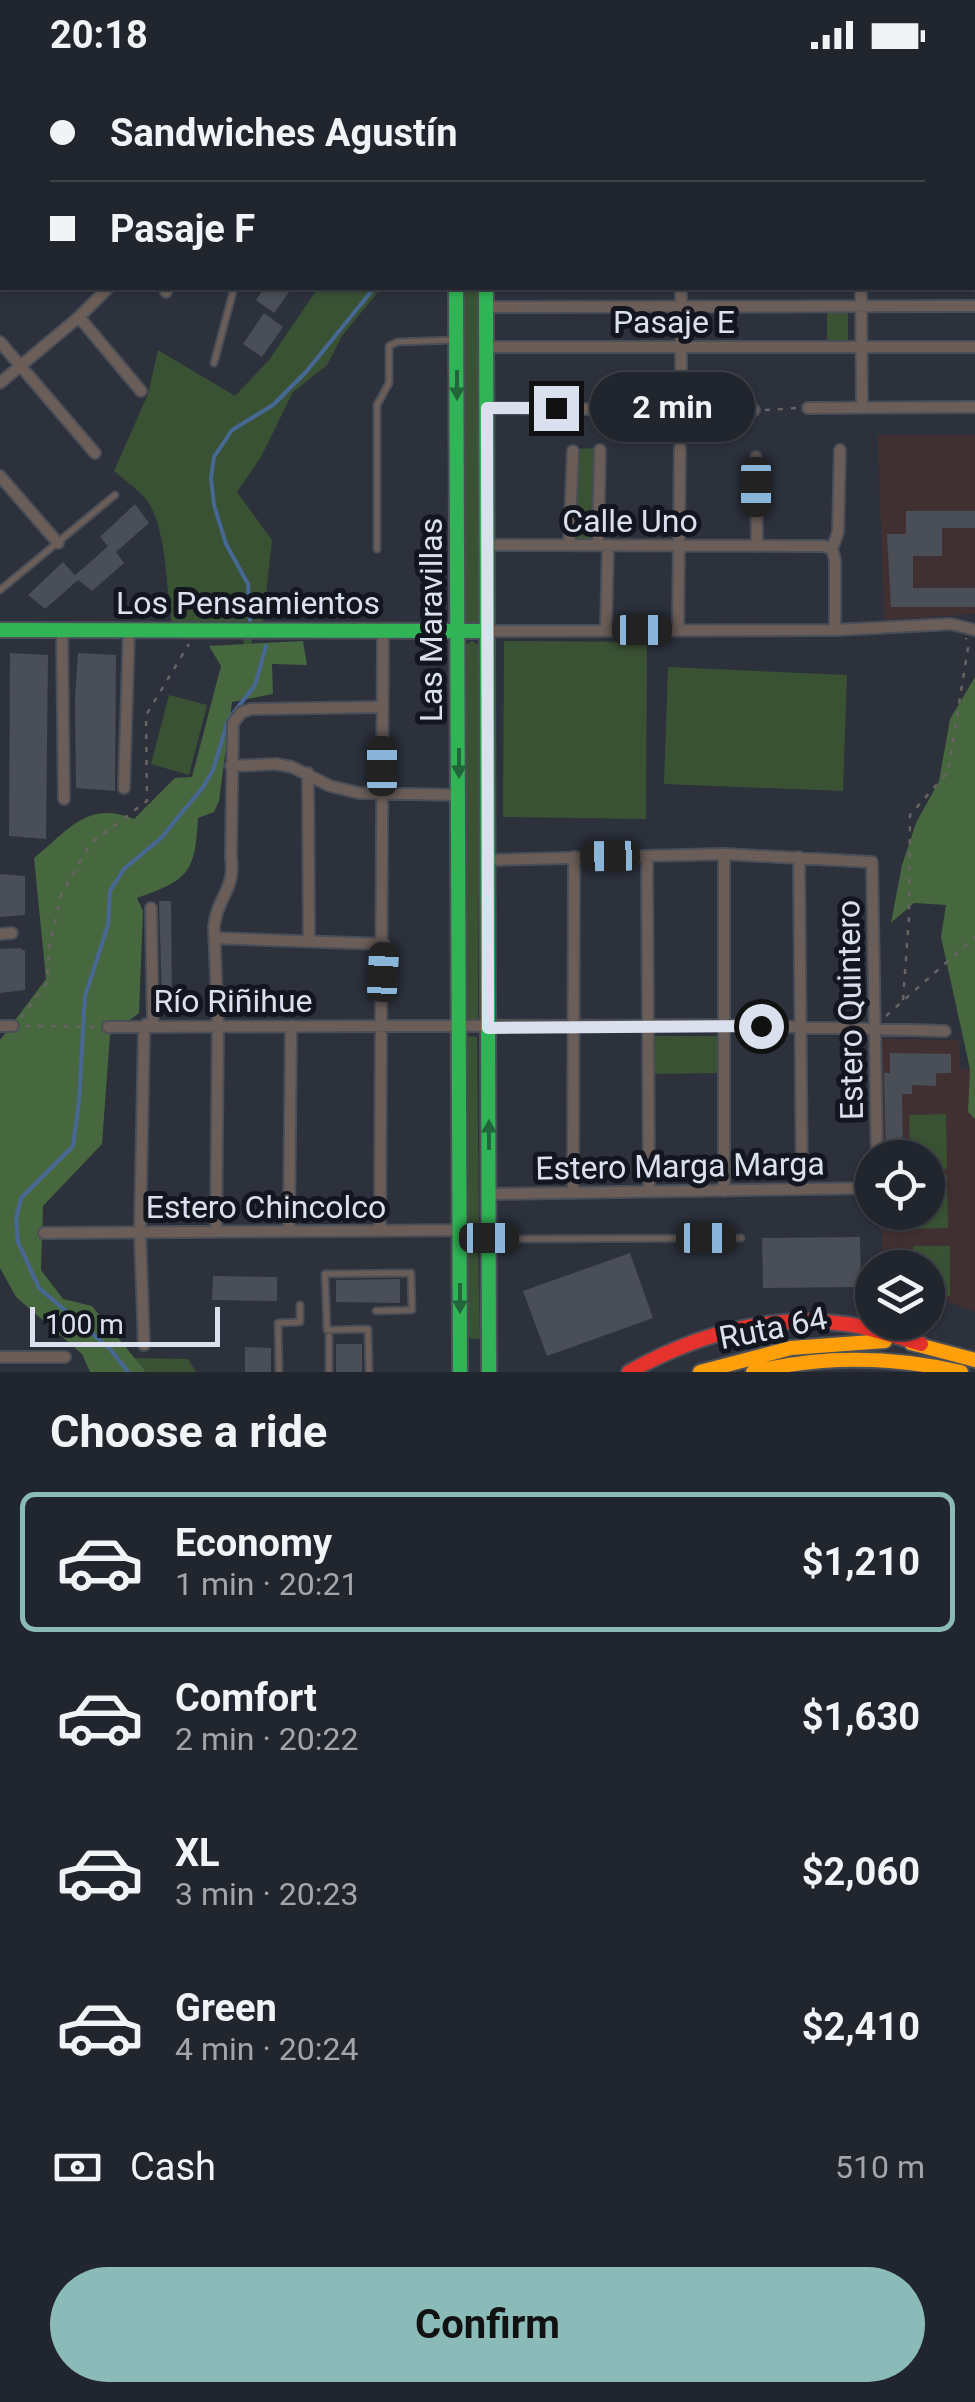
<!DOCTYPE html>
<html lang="en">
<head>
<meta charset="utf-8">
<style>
	body { margin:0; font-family:Roboto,sans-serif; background:#292d35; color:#f1f3f6; height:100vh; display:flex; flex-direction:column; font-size:38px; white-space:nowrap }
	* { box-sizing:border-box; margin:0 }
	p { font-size:32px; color:#a2a5aa }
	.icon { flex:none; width:55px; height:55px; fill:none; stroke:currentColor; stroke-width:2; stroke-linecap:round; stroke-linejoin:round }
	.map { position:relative; height:1302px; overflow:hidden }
	.sheet { display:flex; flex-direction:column; background:#21252d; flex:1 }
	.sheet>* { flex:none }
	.guide { position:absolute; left:0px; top:0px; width:975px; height:220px; box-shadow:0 2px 8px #0004,0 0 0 2px #3e4249; display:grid; align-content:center; height:220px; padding:0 50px; background:#21252d }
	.fabs { position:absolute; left:855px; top:1070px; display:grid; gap:20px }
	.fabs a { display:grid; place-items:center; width:90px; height:90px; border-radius:50%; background:#21252d; box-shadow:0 2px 8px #0004,0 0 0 2px #3e4249; font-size:50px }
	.scale { position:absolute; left:30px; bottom:25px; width:190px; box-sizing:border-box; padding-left:10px; border:5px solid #dae0ed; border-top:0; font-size:28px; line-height:35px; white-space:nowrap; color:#dae0ed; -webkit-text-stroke:8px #13161f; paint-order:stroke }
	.end { position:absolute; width:45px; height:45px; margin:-22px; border:12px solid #dae0ed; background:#111; box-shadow:0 0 0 5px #111 }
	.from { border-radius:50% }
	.bubble { position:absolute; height:70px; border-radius:35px; background:#21252d; box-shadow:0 2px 8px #0004,0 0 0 2px #3e4249; font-size:32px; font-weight:700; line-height:70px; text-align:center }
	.car { position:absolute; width:30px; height:60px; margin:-30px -15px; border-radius:12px; box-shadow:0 0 8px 2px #0007; background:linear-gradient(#222 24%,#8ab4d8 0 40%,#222 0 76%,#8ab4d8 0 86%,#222 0) }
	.guide b { display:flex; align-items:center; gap:35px; height:95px; font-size:38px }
	.guide b+b { border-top:2px solid #3e4249 }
	.guide i { width:25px; height:25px; background:#f1f3f6 }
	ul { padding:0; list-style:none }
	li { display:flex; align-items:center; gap:30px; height:140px; margin:0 20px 15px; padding:0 30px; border:5px solid transparent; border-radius:15px }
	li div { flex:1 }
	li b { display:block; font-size:38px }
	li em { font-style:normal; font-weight:700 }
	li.selected { border-color:#8bbbb9 }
	li>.icon { width:90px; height:90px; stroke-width:1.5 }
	h2 { padding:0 50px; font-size:45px; line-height:120px }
	.pay { display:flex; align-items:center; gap:25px; height:110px; padding:0 50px; font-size:38px }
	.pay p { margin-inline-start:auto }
	.action { display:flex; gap:20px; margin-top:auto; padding:20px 50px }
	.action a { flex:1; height:115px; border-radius:60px; background:#8bbbb9; color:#111; font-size:40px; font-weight:700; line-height:115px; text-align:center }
	.status { display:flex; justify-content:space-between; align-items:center; height:70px; padding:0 50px; background:#21252d; direction:ltr }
	.status svg { height:28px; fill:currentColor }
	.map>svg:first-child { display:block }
	.education { fill:#413032 }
	.green { fill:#3a5234 }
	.forest { fill:#47673e }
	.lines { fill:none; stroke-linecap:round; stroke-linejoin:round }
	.stream { stroke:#476894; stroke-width:4 }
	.building { fill:#4a4e57 }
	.lane-casing { stroke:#4a4e57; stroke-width:9 }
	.street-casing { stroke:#4a4e57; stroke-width:14 }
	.fast-casing { stroke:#4a4e57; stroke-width:18 }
	.slow-casing { stroke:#4a4e57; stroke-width:18 }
	.jam-casing { stroke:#4a4e57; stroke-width:18 }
	.path { stroke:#696363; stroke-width:2.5; stroke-dasharray:5 8; stroke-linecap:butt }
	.lane { stroke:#6b5e59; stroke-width:5 }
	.street { stroke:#6b5e59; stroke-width:10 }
	.fast { stroke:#30b455; stroke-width:14 }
	.slow { stroke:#ff9f0a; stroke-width:14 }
	.jam { stroke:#e5322d; stroke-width:14 }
	.oneway { fill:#22653a }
	.route { stroke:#dae0ed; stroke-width:12 }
	.labels { text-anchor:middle; stroke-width:10; stroke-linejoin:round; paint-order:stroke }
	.street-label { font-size:32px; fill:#dae0ed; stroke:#13161f }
</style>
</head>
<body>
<div class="status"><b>20:18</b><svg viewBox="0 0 49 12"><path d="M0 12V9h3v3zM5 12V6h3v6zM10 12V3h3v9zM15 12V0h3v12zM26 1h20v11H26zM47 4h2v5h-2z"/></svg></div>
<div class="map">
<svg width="975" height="1302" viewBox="0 0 975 1302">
	<rect width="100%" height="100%" fill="#2c313c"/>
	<path class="education" d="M878 365H975V544L884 550Z
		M881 969 959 970 961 1000 975 998V1242L948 1232 928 1230V1198L882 1197V1143L928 1142V1088L881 1087Z"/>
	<path class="green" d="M318 218H381L342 266 327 295 293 322 261 387 237 422 272 470 263 552 253 553 251 581 243 603 221 634 216 669 205 707 186 743 162 772 125 781 99 816 92 865 106 896C96 934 77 968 66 1004 59 1029 76 1054 68 1080 59 1106 31 1115 21 1139 16 1151 20 1174 14 1191 36 1235 81 1252 116 1282L121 1302H114L113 1290 104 1280C71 1262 19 1233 8 1194 5 1184 12 1174 12 1164 13 1152 10 1146 16 1134 27 1114 49 1103 59 1081 70 1056 58 1030 58 1005L96 905 97 895 86 861 90 821 102 797 118 780 135 770 151 768 165 761 187 727 202 698 216 631 243 587 244 553 172 555C166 521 167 453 145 428 136 418 124 410 114 401L148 324 158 280 235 326 269 290Z
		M464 218H478V554H465Z
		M827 240 848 241V273L827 271Z
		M597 378 596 473H572L575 379Z
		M472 571 480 576 478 950H466L465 575Z
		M504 571 647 572 646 749 503 747Z
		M668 597 847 605 843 721 664 714Z
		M169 625 207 635 189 705 151 694Z
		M466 966 477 967 479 1154 466 1155Z
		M653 966H719L718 1003 654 1004Z
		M946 1044 947 1099H928V1088L910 1087 909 1045Z
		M928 1104H947L948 1158 911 1159V1143L928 1142Z
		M473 1174 478 1179 480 1269 468 1268 467 1176Z
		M913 1176H950V1226H928V1198L913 1197Z
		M134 1288 188 1289 196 1302H146Z"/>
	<path class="forest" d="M303 571 307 595 272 594 273 624 232 632 219 731 214 742 198 748C195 804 188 810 137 828L143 841 139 943 110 965 102 1074 43 1136 41 1200 63 1229 92 1236 146 1302H90L82 1284 16 1227 0 1198V970L46 909 34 788C69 760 87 730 134 749L175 708 192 707 221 596 209 576Z
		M975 607V1049L968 1042 970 999 941 867 946 835 914 833 891 853 902 795 916 753 939 711 950 649Z"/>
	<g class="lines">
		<path class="stream" d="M438 2V0
			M250 551 248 514 226 474 214 435 211 408 214 387 232 360 273 335 306 302 374 218
			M128 1302 110 1279 39 1218 18 1172 16 1149 21 1128 73 1076 79 1031 85 926 108 855 110 821 124 799 161 768 203 717 213 700 228 650 255 615 266 576"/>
	</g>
	<path class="building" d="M264 218H292L274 243 256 230Z
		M264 243 283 257 262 287 243 274Z
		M135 434 149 453 116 482 124 493 92 521 78 510 45 539 28 525 63 492 75 505 94 489 108 476 100 467Z
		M906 441H975V458H942V486H913V518H975V537H891L887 464H906Z
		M10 583 48 585 46 769 9 766Z
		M78 583 116 585 115 721 76 718 75 627Z
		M0 804 25 806V845L0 847Z
		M159 831H171L172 931H162Z
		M20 878 25 881V920L0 923V879Z
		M890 983 951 984V1003H936V1016L912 1015V1024H902L903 1088H886L884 1003H890Z
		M886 1142H904V1154L887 1155Z
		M860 1167 861 1217 763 1218 762 1168Z
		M630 1183 653 1248 547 1286 523 1221Z
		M213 1206 277 1207V1231L212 1230Z
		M400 1209V1233L336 1232V1210Z
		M336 1274H362V1302H336Z
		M245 1277 271 1278V1302H245Z"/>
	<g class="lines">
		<g class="lane-casing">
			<path id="lane" d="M410 0V2
				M514 0 515 2
				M593 0 594 2
				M731 0 733 2
				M188 2 191 0
				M214 293 234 218
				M377 479V335L389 313V276L397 272 453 270
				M0 520 115 425
				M489 1169 741 1168
				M279 1302 278 1253 300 1252V1235
				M329 1302V1266
				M369 1302 368 1259 327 1260 325 1204 411 1203 412 1240 376 1241"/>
		</g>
		<g class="street-casing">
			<path id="street" d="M454 0V2
				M28 2V0
				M972 6H975
				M0 72H2
				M0 162H2
				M681 218V341L754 340
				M861 218 862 338
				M166 222 167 218
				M486 237 975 236
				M79 247 141 321
				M0 272 95 383
				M487 277H975
				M0 313 79 247 108 218
				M487 338 590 339
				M808 338 975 337
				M756 387 757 476
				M0 406 58 473
				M487 475 823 476 832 479
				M569 475 573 381
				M598 475 600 380
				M678 559 680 378
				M62 560 64 729
				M606 560 608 475
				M835 560V490L832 479 838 462 840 380
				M487 561 835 560 951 554 975 560
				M231 696 276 694 292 697 330 716 359 723 459 725
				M308 703 309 870
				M124 718 129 560
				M724 784V1121
				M647 786 649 1122
				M799 787 802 1118
				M488 790 724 784 872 792 877 1088
				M151 838 153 954
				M0 864 12 863
				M215 868 384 874
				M0 956H13
				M108 957 723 955 945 961
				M573 1123 574 787
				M489 1124 872 1118
				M289 1161 291 956
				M380 1161 383 560
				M216 1162 218 955 214 857C217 826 236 820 231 787L233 653 242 642 251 639 382 637
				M44 1163 489 1160
				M144 1275 140 1162 144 961 146 954
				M0 1287H65"/>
		</g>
		<g class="fast-casing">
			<path id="fast" d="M972 165H975
				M456 218 460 1302
				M486 218 489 1302
				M0 560 487 561"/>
		</g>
		<g class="slow-casing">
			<path id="slow" d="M911 1273 975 1290
				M700 1302 791 1278 885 1271
				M753 1302C823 1285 891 1286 961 1302"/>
		</g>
		<g class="jam-casing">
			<path id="jam" d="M629 1302C695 1265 769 1243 846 1254 871 1257 896 1267 921 1274"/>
		</g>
		<path class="path" d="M972 102H975
			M603 339 670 340
			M765 340 797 338
			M903 930 909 847 910 745 948 702 968 578 966 568
			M886 946 975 867
			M21 948 47 913 49 879 61 825 91 773 147 731 146 645 189 574
			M25 956 97 957"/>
		<use href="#lane" class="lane"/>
		<use href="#street" class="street"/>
		<use href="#fast" class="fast"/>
		<use href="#slow" class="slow"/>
		<use href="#jam" class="jam"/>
	</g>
	<defs><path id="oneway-solid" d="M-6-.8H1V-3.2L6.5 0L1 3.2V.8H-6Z" transform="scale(2.5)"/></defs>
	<g class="oneway">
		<use href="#oneway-solid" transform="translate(457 315) rotate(90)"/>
		<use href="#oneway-solid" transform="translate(459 693) rotate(90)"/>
		<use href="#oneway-solid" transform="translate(489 1065) rotate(-90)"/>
		<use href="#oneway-solid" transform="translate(460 1228) rotate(90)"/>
	</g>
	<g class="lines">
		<path class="route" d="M556 338H487L488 958 761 956"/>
	</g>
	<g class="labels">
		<g class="street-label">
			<text x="674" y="263">Pasaje E</text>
			<text x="630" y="462">Calle Uno</text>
			<text x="248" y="544">Los Pensamientos</text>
			<text transform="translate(431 550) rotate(-90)" y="11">Las Maravillas</text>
			<text x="233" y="942">Río Riñihue</text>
			<text transform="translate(850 940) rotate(-91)" y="11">Estero Quintero</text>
			<text transform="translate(680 1096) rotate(-1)" y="11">Estero Marga Marga</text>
			<text x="266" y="1148">Estero Chincolco</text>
			<text transform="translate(773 1258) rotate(-11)" y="11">Ruta 64</text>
		</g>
	</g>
</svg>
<div class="fabs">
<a><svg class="icon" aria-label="locate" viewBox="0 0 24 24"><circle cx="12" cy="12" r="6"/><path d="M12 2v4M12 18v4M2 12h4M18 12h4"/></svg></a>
<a><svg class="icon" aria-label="layers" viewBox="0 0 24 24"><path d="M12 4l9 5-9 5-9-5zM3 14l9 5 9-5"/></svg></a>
</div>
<div class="scale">100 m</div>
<i class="end from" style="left:761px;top:956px"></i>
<i class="end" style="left:556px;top:338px"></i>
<div class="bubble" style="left:590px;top:302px;width:165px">2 min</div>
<i class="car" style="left:756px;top:417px;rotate:180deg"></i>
<i class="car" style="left:642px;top:560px;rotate:90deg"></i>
<i class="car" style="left:382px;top:696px;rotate:0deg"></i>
<i class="car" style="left:610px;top:786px;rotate:269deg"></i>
<i class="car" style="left:383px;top:902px;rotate:3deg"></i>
<i class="car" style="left:489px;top:1168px;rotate:90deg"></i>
<i class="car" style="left:706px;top:1168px;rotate:90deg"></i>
<div class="guide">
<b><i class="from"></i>Sandwiches Agustín</b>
<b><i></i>Pasaje F</b>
</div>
</div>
<section class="sheet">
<h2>Choose a ride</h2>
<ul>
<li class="selected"><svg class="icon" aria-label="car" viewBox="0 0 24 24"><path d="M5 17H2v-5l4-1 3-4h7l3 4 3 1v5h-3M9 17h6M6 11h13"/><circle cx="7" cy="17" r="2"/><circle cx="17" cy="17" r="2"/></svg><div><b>Economy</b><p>1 min · 20:21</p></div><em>$1,210</em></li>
<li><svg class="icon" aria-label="car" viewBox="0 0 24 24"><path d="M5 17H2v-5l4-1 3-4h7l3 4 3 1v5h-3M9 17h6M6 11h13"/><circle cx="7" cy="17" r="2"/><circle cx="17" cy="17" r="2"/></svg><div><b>Comfort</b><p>2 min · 20:22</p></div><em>$1,630</em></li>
<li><svg class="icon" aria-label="car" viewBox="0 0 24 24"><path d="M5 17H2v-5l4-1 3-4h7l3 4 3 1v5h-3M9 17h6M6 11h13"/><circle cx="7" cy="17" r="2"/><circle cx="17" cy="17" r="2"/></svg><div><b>XL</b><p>3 min · 20:23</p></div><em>$2,060</em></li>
<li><svg class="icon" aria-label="car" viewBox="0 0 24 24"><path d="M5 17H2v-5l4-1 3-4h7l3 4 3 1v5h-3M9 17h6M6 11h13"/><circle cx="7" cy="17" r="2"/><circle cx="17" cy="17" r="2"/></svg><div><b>Green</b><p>4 min · 20:24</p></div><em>$2,410</em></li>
</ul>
<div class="pay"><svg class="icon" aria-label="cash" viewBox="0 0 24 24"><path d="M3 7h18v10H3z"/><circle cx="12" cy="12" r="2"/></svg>Cash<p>510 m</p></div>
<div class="action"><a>Confirm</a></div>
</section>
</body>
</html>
